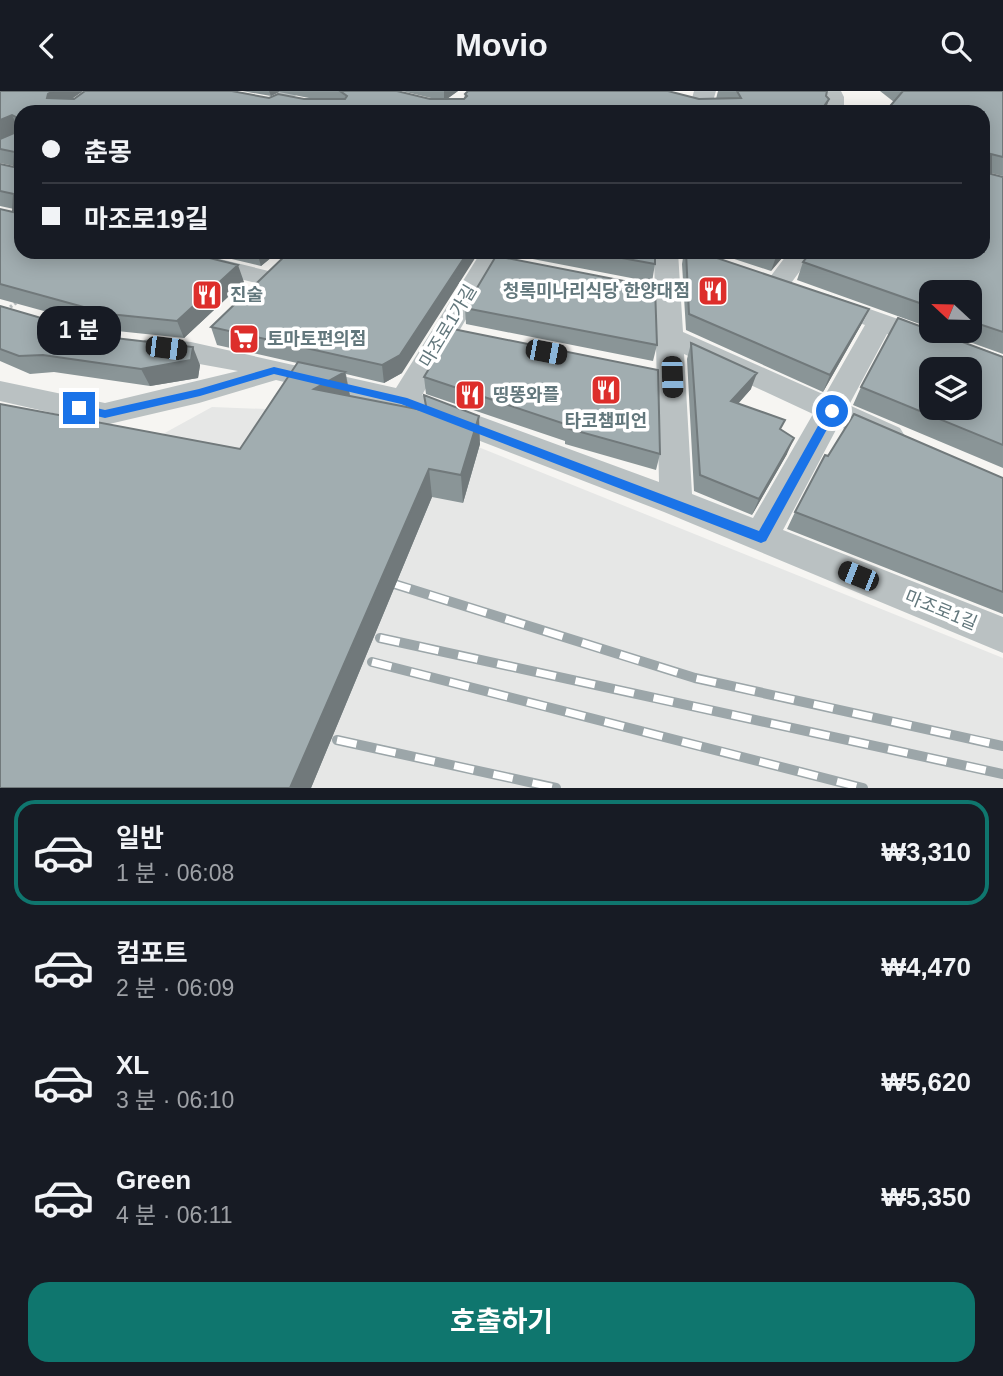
<!DOCTYPE html>
<html lang="ko">
<head>
<meta charset="utf-8">
<style>
	body { margin:0; font-family:Arial,"Noto Sans KR",sans-serif; background:#242831; color:#f1f3f6; height:100vh; display:flex; flex-direction:column; font-size:26px; white-space:nowrap }
	* { box-sizing:border-box; margin:0 }
	p { font-size:23px; color:#9ea1a6 }
	.icon { flex:none; width:38px; height:38px; fill:none; stroke:currentColor; stroke-width:2; stroke-linecap:round; stroke-linejoin:round }
	.map { position:relative; height:697px; overflow:hidden }
	.side { display:flex; flex-direction:column; background:#171b24; flex:1 }
	.side>* { flex:none }
	.hud { position:absolute; left:14px; top:14px; width:976px; height:154px; border-radius:21px; box-shadow:0 4px 18px #0003; display:grid; align-content:center; height:154px; padding:0 28px; background:#171b24 }
	.needle { width:46px; rotate:292deg }
	.fabs { position:absolute; left:919px; top:189px; display:grid; gap:14px }
	.fabs a { display:grid; place-items:center; width:63px; height:63px; border-radius:14px; background:#171b24; box-shadow:0 4px 18px #0003; font-size:35px }
	.end { position:absolute; width:32px; height:32px; margin:-16px; border:9px solid #1a73e8; background:#fff; box-shadow:0 0 0 4px #fff }
	.from { border-radius:50% }
	.bubble { position:absolute; height:49px; border-radius:21px; background:#171b24; box-shadow:0 4px 18px #0003; font-size:23px; font-weight:700; line-height:49px; text-align:center }
	.car { position:absolute; width:21px; height:42px; margin:-21px -10px; border-radius:9px; box-shadow:0 0 5px 2px #0007; background:linear-gradient(#222 24%,#8ab4d8 0 40%,#222 0 76%,#8ab4d8 0 86%,#222 0) }
	.hud b { display:flex; align-items:center; gap:24px; height:66px; font-size:26px }
	.hud b+b { border-top:2px solid #363941 }
	.hud i { width:18px; height:18px; background:#f1f3f6 }
	ul { padding:12px 0 0; list-style:none }
	li { display:flex; align-items:center; gap:21px; height:105px; margin:0 14px 10px; padding:0 14px; border:4px solid transparent; border-radius:21px }
	li div { flex:1 }
	li b { display:block; font-size:26px }
	li em { font-style:normal; font-weight:700 }
	li.current { border-color:#0f766e }
	li>.icon { width:63px; height:63px; stroke-width:1.5 }
	.action { display:flex; gap:14px; margin-top:auto; padding:14px 28px }
	.action a { flex:1; height:80px; border-radius:21px; background:#0f766e; color:#fff; font-size:28px; font-weight:700; line-height:80px; text-align:center }
	header { display:flex; justify-content:space-between; align-items:center; height:91px; padding:0 28px; background:#171b24; font-size:32px; font-weight:700 }
	.map>svg:first-child { display:block }
	.built { fill:#e6e7e6 }
	.lines { fill:none; stroke-linecap:round; stroke-linejoin:round }
	.path { stroke:#b5babb; stroke-width:3.5; stroke-dasharray:2.5 2.5; stroke-linecap:butt }
	.minor { fill:#bac1c2; fill-rule:evenodd }
	.tertiary { fill:#bac1c2; fill-rule:evenodd }
	.rail-casing { stroke:#9ca6a9; stroke-width:10 }
	.rail { stroke:#fff; stroke-width:7; stroke-dasharray:20; stroke-linecap:butt }
	.wall { fill:#8a9597 }
	.shaded-wall { fill:#71797b }
	.building { fill:#a1adb0; stroke:#71797b; stroke-width:2; fill-rule:evenodd }
	.route { fill:#1a73e8 }
	.labels { text-anchor:middle; stroke-width:7; stroke-linejoin:round; paint-order:stroke }
	.poi-label { font-size:18px; font-weight:bold; fill:#62777c; stroke:#fff; text-anchor:start }
	.street-label { font-size:18px; fill:#62777c; stroke:#fff }
</style>
</head>
<body>
<header><svg class="icon" aria-label="back" viewBox="0 0 24 24"><path d="M15 5l-7 7 7 7"/></svg>Movio<svg class="icon" aria-label="search" viewBox="0 0 24 24"><circle cx="10" cy="10" r="6"/><path d="M15 15l6 6"/></svg></header>
<div class="map">
<svg width="1003" height="697" viewBox="0 0 1003 697">
	<rect width="100%" height="100%" fill="#f6f5f2"/>
	<path class="built" d="M212 316 396 323 1003 567V697H0V328L141 355Z"/>
	<g class="lines">
		<path class="path" d="M6 219 20 209"/>
		<path class="minor" d="M280 0H301L276 21H254Z
			M823 0H841L844 6V21H824L826 6Z
			M149 161H191L277 182 281 187 277 192 268 195 152 166Z
			M481 161H505L422 304 659 391 654 161H678L683 241 825 304 865 234 818 217 814 211 818 205 827 203 1003 265V285L887 243 849 314 900 337 905 345 900 353 889 357 838 335 783 439 1003 526V562L664 421 397 318 276 289 199 312 105 334 0 310V290L105 312 238 280 144 263 140 256 144 249 154 247 191 251 396 297ZM684 263 813 323 753 427 692 403Z
			M789 161H814L786 199 777 202 768 199 764 194Z"/>
		<path class="tertiary" d="M694 0H716L710 20H694L690 15Z"/>
		<g class="rail-casing">
			<path id="rail" d="M391 492 695 587 1003 655
				M380 547 1003 683
				M372 571 863 697
				M337 649 556 697"/>
		</g>
		<use href="#rail" class="rail"/>
	</g>
	<path class="wall" d="M0 0H83L72 8 269 7 304 8H314L279 1 271 5 242 0H397L430 8H435L402 0H458L447 8H464L465 3 699 8H716L718 0H827L21 161 244 191 184 247 117 240 0 208V118L13 121 14 118 0 115V73L14 76V75L0 72Z
		M880 0H1003V85L991 82V83L1003 86V263L939 240H970V201H931V237L797 189 803 171 984 161 894 11Z
		M202 161H278L261 175Z
		M289 161 402 282 384 292 346 283 350 305 426 320 424 304 480 353 463 412 432 406 311 697H0L240 358 297 272 217 254 211 236Z
		M506 161H655V173L652 191 507 163Z
		M684 161H699L869 218 861 234 823 301 686 239 682 173Z
		M713 161H787L771 180Z
		M0 215 200 274 198 287 150 295 54 281 30 283 0 270Z
		M465 217 657 254 653 270 466 233Z
		M691 252 751 298 738 313 781 338 787 363 752 424 694 400 687 268Z
		M1003 266V377L853 314 861 296Z
		M424 286 660 363 656 379 565 353V350L426 303Z
		M828 365 1003 387V523L787 438 795 421Z"/>
	<path class="shaded-wall" d="M53 0H83L55 19 47 7 48 3Z
		M269 0H279V1L271 5Z
		M444 0H458L444 10Z
		M829 8 825 21H820Z
		M12 24 20 40 0 49V29Z
		M257 161H278L261 175Z
		M468 161H479L402 282 384 292 382 274Z
		M778 161H787L771 180 777 163Z
		M238 174 244 191 184 247 177 230Z
		M869 218 861 234 823 301 830 284Z
		M193 256 200 274 198 287 150 295 141 278Z
		M345 281 351 310 314 298Z
		M757 282 751 298 725 327 731 310Z
		M479 325 480 353 463 412 461 384Z
		M794 347 787 363 752 424 759 408Z
		M429 378 432 406 311 697H290Z"/>
	<path class="building" d="M0 0H53L48 3 47 7 74 8 85 0H232L269 7 278 3 304 8H345L347 5 340 0H397L430 8H464L467 5 465 3 468 0H668L699 8 741 7 737 0H827L826 5 829 8 820 21H21V161H185L238 174 177 230 109 223 0 193V118L13 121 14 103 0 100V73L14 76 15 61 0 58V48L14 42 16 26 12 24 0 29Z
		M903 0H1003V66L991 63V83L1003 86V241L970 230V201H931V216L803 171 811 161H984V21H885Z
		M289 161H468L400 264 382 274 211 236Z
		M589 161H655V173Z
		M686 161H699L869 218 830 284 689 223Z
		M496 165 655 196 657 254 465 217Z
		M0 215 106 246 193 256 191 269 141 278 43 264 19 265 0 258Z
		M898 227 1003 266V354L861 296ZM931 278H970V317H931Z
		M453 238 658 279 660 363 566 337 568 334 424 286Z
		M691 252 757 282 731 310 785 329 780 338 794 347 759 408 700 384Z
		M298 271 345 281 314 298 427 320 424 304 479 325 461 384 429 378 290 697H0V313L240 358Z
		M854 323 1003 387V501L795 421 825 364 828 365Z"/>
	<path class="route" d="M274 276 407 307 759 440 828 317H836L837 320 766 450 761 452 401 313 274 283 200 305 105 327 75 320 73 317 79 313 105 319 199 298Z"/>
	<defs>
		<g id="restaurant-square" transform="scale(1.575)"><rect x="-9" y="-9" width="18" height="18" rx="4" fill="#dd2e2b" stroke="#fff"/><path d="M-5-6h1v4h1v-4h1v4h1v-4h1v5L-1.5 .5V6h-2V.5L-5-1ZM5-6V6H3V1.5H1.5Q1.5-4 5-6Z" fill="#fff"/></g>
		<g id="supermarket-square" transform="scale(1.575)"><rect x="-9" y="-9" width="18" height="18" rx="4" fill="#dd2e2b" stroke="#fff"/><path d="M-6-5.5h2.5l.6 2H6L4.5 2H-2.5L-4.4-4H-6ZM-1.5 3.2a1.3 1.3 0 1 0 .1 0ZM3 3.2a1.3 1.3 0 1 0 .1 0Z" fill="#fff"/></g>
	</defs>
	<g fill-rule="evenodd">
		<use href="#restaurant-square" x="713" y="200"/>
		<use href="#restaurant-square" x="207" y="204"/>
		<use href="#supermarket-square" x="244" y="248"/>
		<use href="#restaurant-square" x="606" y="299"/>
		<use href="#restaurant-square" x="470" y="304"/>
	</g>
	<g class="labels">
		<g class="poi-label">
			<text x="690" y="206" text-anchor="end">청록미나리식당 한양대점</text>
			<text x="230" y="210">진술</text>
			<text x="267" y="254">토마토편의점</text>
			<text x="493" y="310">띵똥와플</text>
			<text x="606" y="336" text-anchor="middle">타코챔피언</text>
		</g>
		<g class="street-label">
			<text transform="translate(448 235) rotate(-59)" y="6">마조로1가길</text>
			<text transform="translate(941 519) rotate(22)" y="6">마조로1길</text>
		</g>
	</g>
</svg>
<div class="fabs">
<a><svg class="needle" viewBox="-14 -14 28 28"><path d="M0-13l5 13h-10z" fill="#e53935"/><path d="M0 13l5-13h-10z" fill="#9ea1a6"/></svg></a>
<a><svg class="icon" aria-label="layers" viewBox="0 0 24 24"><path d="M12 4l9 5-9 5-9-5zM3 14l9 5 9-5"/></svg></a>
</div>
<i class="end from" style="left:832px;top:320px"></i>
<i class="end" style="left:79px;top:317px"></i>
<div class="bubble" style="left:37px;top:215px;width:84px">1 분</div>
<i class="car" style="left:166px;top:257px;rotate:97deg"></i>
<i class="car" style="left:546px;top:261px;rotate:101deg"></i>
<i class="car" style="left:672px;top:286px;rotate:178deg"></i>
<i class="car" style="left:858px;top:485px;rotate:292deg"></i>
<div class="hud">
<b><i class="from"></i>춘몽</b>
<b><i></i>마조로19길</b>
</div>
</div>
<section class="side">
<ul>
<li class="current"><svg class="icon" aria-label="car" viewBox="0 0 24 24"><path d="M5 17H2v-5l4-1 3-4h7l3 4 3 1v5h-3M9 17h6M6 11h13"/><circle cx="7" cy="17" r="2"/><circle cx="17" cy="17" r="2"/></svg><div><b>일반</b><p>1 분 · 06:08</p></div><em>₩3,310</em></li>
<li><svg class="icon" aria-label="car" viewBox="0 0 24 24"><path d="M5 17H2v-5l4-1 3-4h7l3 4 3 1v5h-3M9 17h6M6 11h13"/><circle cx="7" cy="17" r="2"/><circle cx="17" cy="17" r="2"/></svg><div><b>컴포트</b><p>2 분 · 06:09</p></div><em>₩4,470</em></li>
<li><svg class="icon" aria-label="car" viewBox="0 0 24 24"><path d="M5 17H2v-5l4-1 3-4h7l3 4 3 1v5h-3M9 17h6M6 11h13"/><circle cx="7" cy="17" r="2"/><circle cx="17" cy="17" r="2"/></svg><div><b>XL</b><p>3 분 · 06:10</p></div><em>₩5,620</em></li>
<li><svg class="icon" aria-label="car" viewBox="0 0 24 24"><path d="M5 17H2v-5l4-1 3-4h7l3 4 3 1v5h-3M9 17h6M6 11h13"/><circle cx="7" cy="17" r="2"/><circle cx="17" cy="17" r="2"/></svg><div><b>Green</b><p>4 분 · 06:11</p></div><em>₩5,350</em></li>
</ul>
<div class="action"><a>호출하기</a></div>
</section>
</body>
</html>
